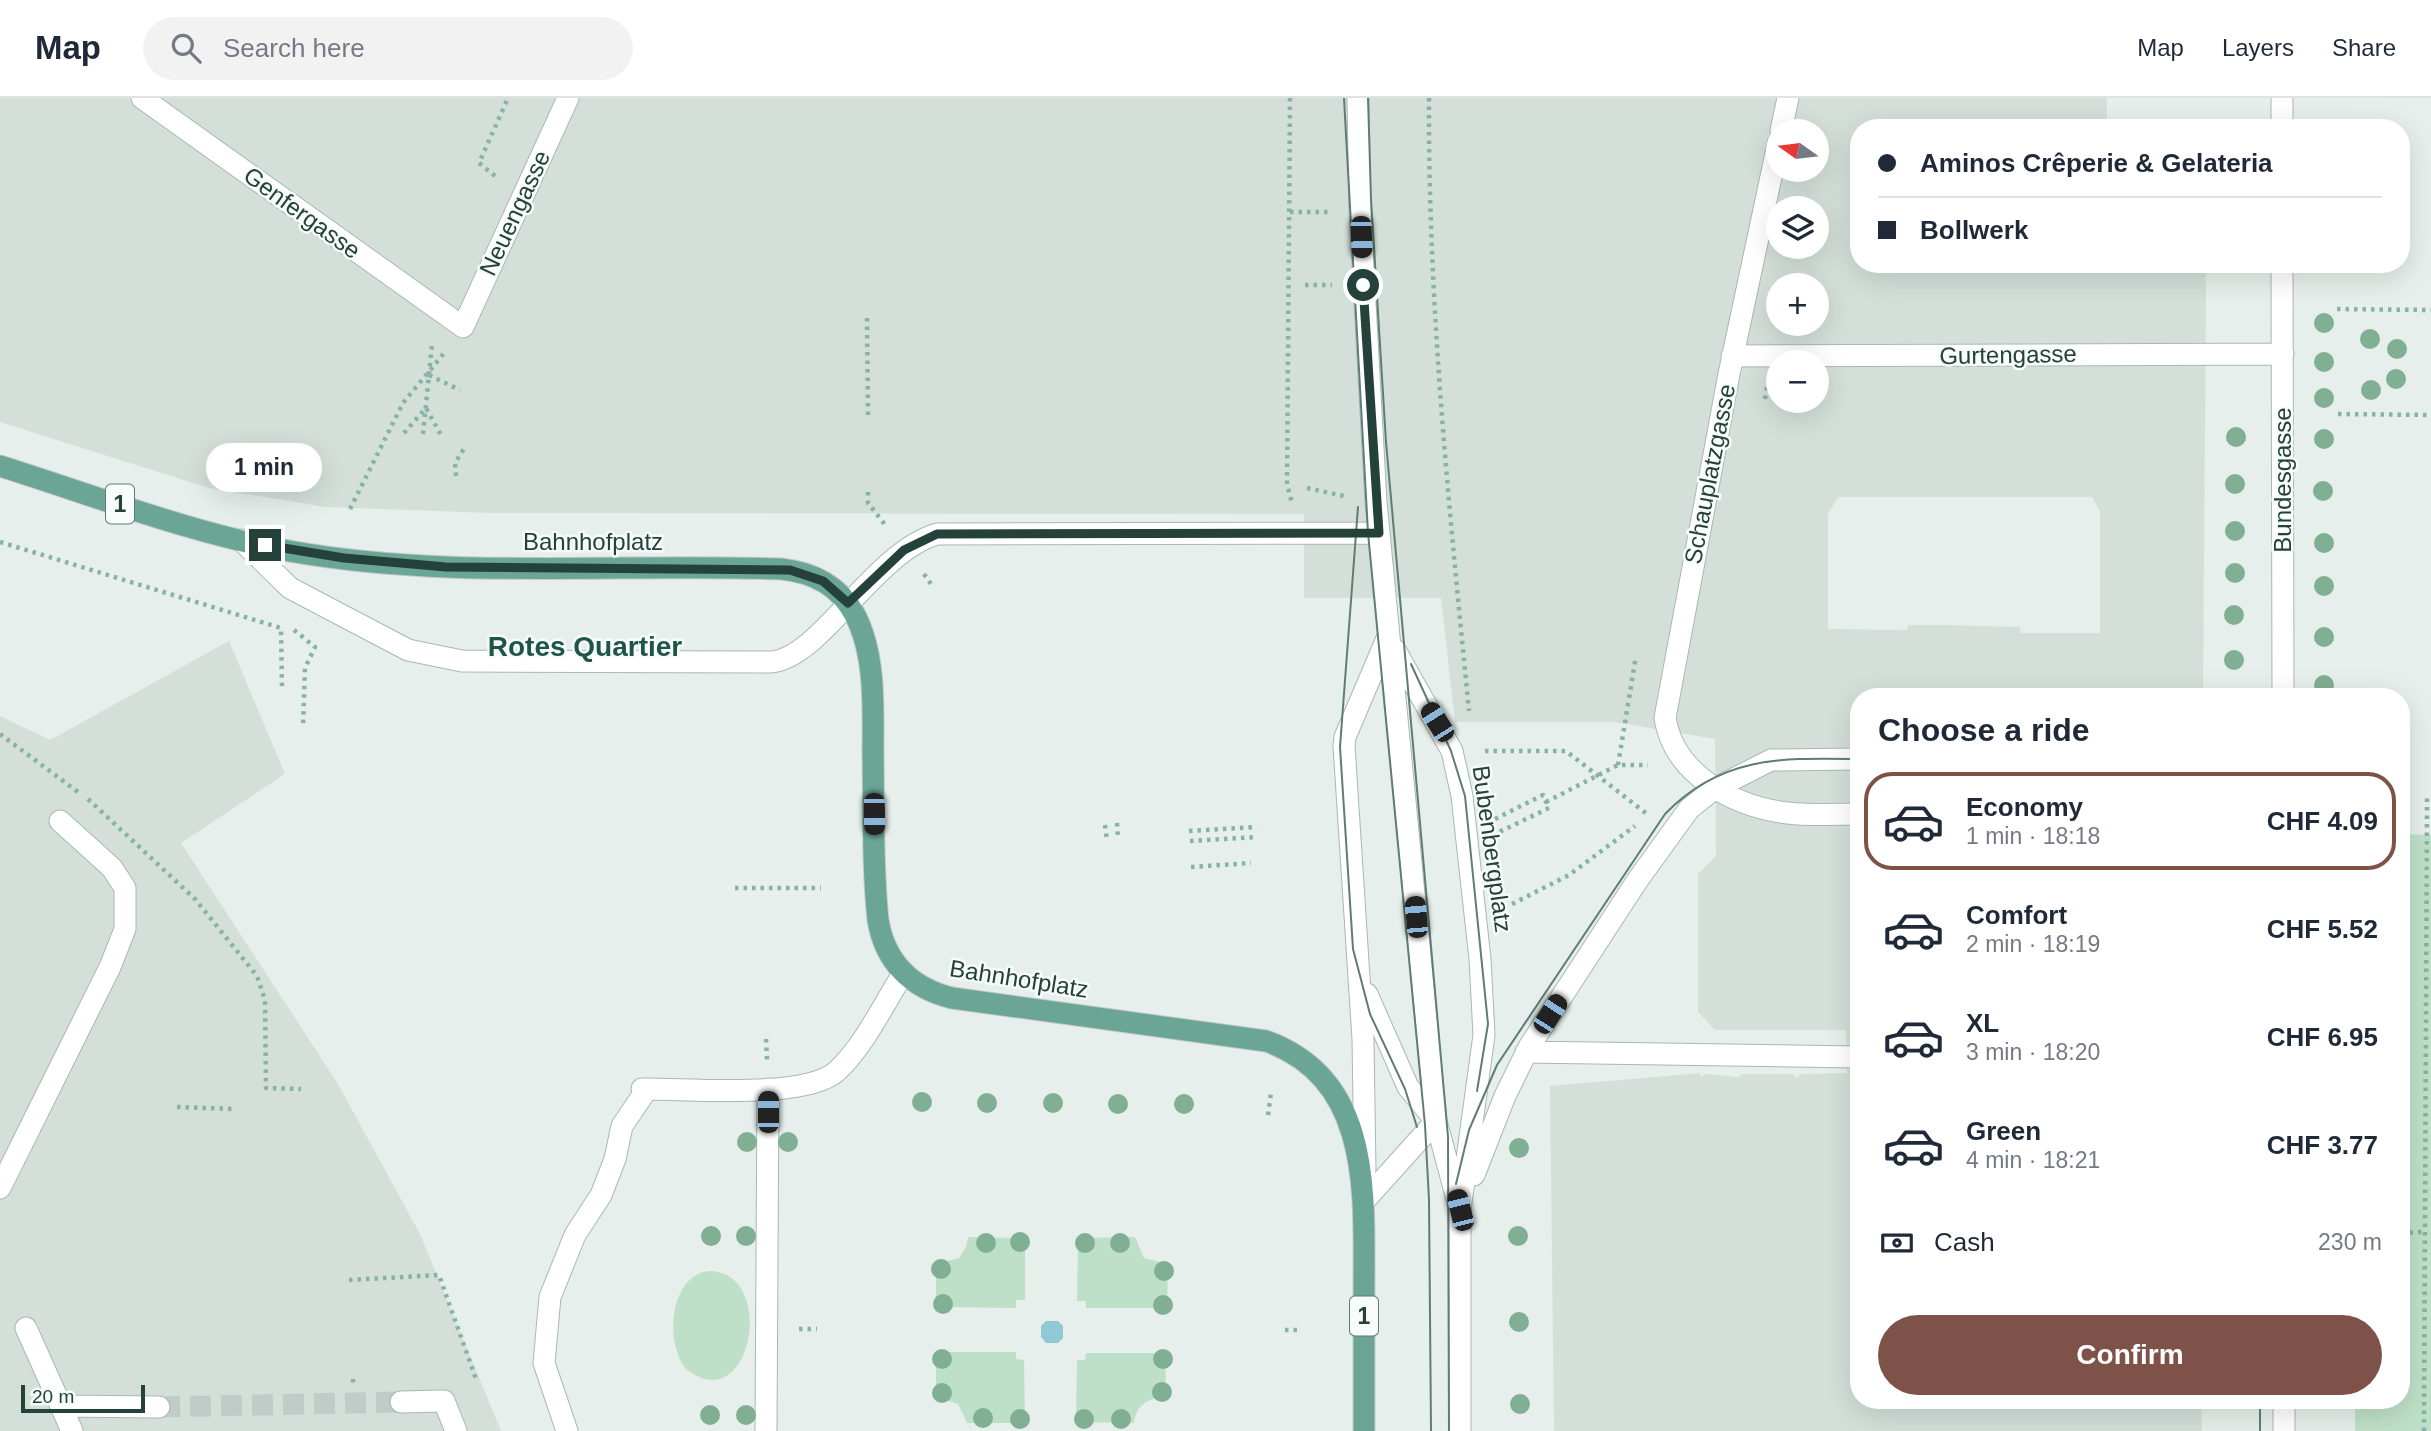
<!DOCTYPE html>
<html lang="en">
<head>
<meta charset="utf-8">
<style>
	body { margin:0; font-family:Arial,sans-serif; background:#f2f2f3; color:#1f2937; height:100vh; display:flex; flex-direction:column; font-size:26px; white-space:nowrap }
	* { box-sizing:border-box; margin:0 }
	p { font-size:23px; color:#747a83 }
	.icon { flex:none; width:38px; height:38px; fill:none; stroke:currentColor; stroke-width:2; stroke-linecap:round; stroke-linejoin:round }
	.map { position:relative; flex:1; overflow:hidden }
	.panel { position:absolute; left:1850px; top:590px; width:560px; height:721px; display:flex; flex-direction:column; background:#fff; border-radius:28px; box-shadow:0 7px 28px #0002 }
	.panel>* { flex:none }
	.banner { position:absolute; left:1850px; top:21px; width:560px; height:154px; border-radius:28px; box-shadow:0 7px 28px #0002; display:grid; align-content:center; height:154px; padding:0 28px; background:#fff }
	.needle { width:46px; rotate:284deg }
	.controls { position:absolute; left:1766px; top:21px; display:grid; gap:14px }
	.controls a { display:grid; place-items:center; width:63px; height:63px; border-radius:50%; background:#fff; box-shadow:0 7px 28px #0002; font-size:35px }
	.scale { position:absolute; left:21px; bottom:18px; width:124px; box-sizing:border-box; padding-left:7px; border:4px solid #24423a; border-top:0; font-size:19px; line-height:24px; white-space:nowrap; color:#24423a; -webkit-text-stroke:5px #f7fbf9; paint-order:stroke }
	.end { position:absolute; width:32px; height:32px; margin:-16px; border:9px solid #24423a; background:#fff; box-shadow:0 0 0 4px #fff }
	.from { border-radius:50% }
	.bubble { position:absolute; height:49px; border-radius:24px; background:#fff; box-shadow:0 7px 28px #0002; font-size:23px; font-weight:700; line-height:49px; text-align:center }
	.car { position:absolute; width:21px; height:42px; margin:-21px -10px; border-radius:9px; box-shadow:0 0 5px 2px #0007; background:linear-gradient(#222 24%,#8ab4d8 0 40%,#222 0 76%,#8ab4d8 0 86%,#222 0) }
	.banner b { display:flex; align-items:center; gap:24px; height:66px; font-size:26px }
	.banner b+b { border-top:2px solid #e0e1e3 }
	.banner i { width:18px; height:18px; background:#1f2937 }
	ul { padding:0; list-style:none }
	li { display:flex; align-items:center; gap:21px; height:98px; margin:0 14px 10px; padding:0 14px; border:4px solid transparent; border-radius:28px }
	li div { flex:1 }
	li b { display:block; font-size:26px }
	li em { font-style:normal; font-weight:700 }
	li.current { border-color:#7f5249 }
	li>.icon { width:63px; height:63px; stroke-width:1.5 }
	h2 { padding:0 28px; font-size:32px; line-height:84px }
	.pay { display:flex; align-items:center; gap:18px; height:77px; padding:0 28px; font-size:26px }
	.pay p { margin-inline-start:auto }
	.action { display:flex; gap:14px; margin-top:auto; padding:14px 28px }
	.action a { flex:1; height:80px; border-radius:42px; background:#7f5249; color:#fff; font-size:28px; font-weight:700; line-height:80px; text-align:center }
	header { display:flex; align-items:center; gap:42px; box-sizing:border-box; height:98px; padding:0 35px; background:#fff; border-bottom:2px solid #e0e1e3 }
	header strong { font-size:33px }
	nav { display:flex; gap:38px; margin-inline-start:auto; font-size:24px }
	.search { width:490px; height:63px; background:#f2f2f3; display:flex; align-items:center; gap:18px; box-sizing:border-box; padding:0 24px; border-radius:38px; color:#747a83; font-size:26px }
	.map>svg:first-child { display:block }
	.built { fill:#d4dfda; fill-rule:evenodd }
	.green { fill:#bfe0c8 }
	.water { fill:#8ec9d4 }
	.lines { fill:none; stroke-linecap:round; stroke-linejoin:round }
	.minor-tunnel { stroke:#bfccc8; stroke-width:21; stroke-dasharray:21 10; stroke-linecap:butt }
	.minor-casing { stroke:#a8b8b2; stroke-width:23 }
	.major-casing { stroke:#c2cac8; stroke-width:23 }
	.path { stroke:#86b3a5; stroke-width:4.5; stroke-dasharray:3.5 5; stroke-linecap:butt }
	.minor { stroke:#fff; stroke-width:21 }
	.major { stroke:#6aa596; stroke-width:21 }
	.tram { stroke:#5f7d75; stroke-width:2 }
	.tree { fill:#80af93 }
	.route { stroke:#24423a; stroke-width:9 }
	.labels { text-anchor:middle; stroke-width:5; stroke-linejoin:round; paint-order:stroke }
	.shield { fill:#f7fbf9; stroke:#637a73; stroke-width:2 }
	.shield-label { font-size:23px; font-weight:bold; fill:#24423a }
	.street-label { font-size:24px; fill:#24423a; stroke:#f7fbf9 }
	.quarter-label { font-size:28px; font-weight:bold; fill:#1f5548; stroke:#f7fbf9 }
</style>
</head>
<body>
<header>
<strong>Map</strong>
<div class="search"><svg class="icon" aria-label="search" viewBox="0 0 24 24"><circle cx="10" cy="10" r="6"/><path d="M15 15l6 6"/></svg>Search here</div>
<nav><a>Map</a><a>Layers</a><a>Share</a></nav>
</header>
<div class="map">
<svg width="2431" height="1333" viewBox="0 0 2431 1333">
	<rect width="100%" height="100%" fill="#e6efeb"/>
	<path class="built" d="M0 0H2107V30H1858V166H2205L2206 191 2203 598H1858V1302H2201L2202 1333H1554L1550 988 1700 975 1701 979 1705 976 1739 979 1742 976H1793L1797 980 1801 976 1847 975 1846 932H1715L1698 914V776L1716 758 1715 641 1614 624H1455L1441 500H1304V416L493 415 325 409 209 390 0 324ZM1778 33H1816V72H1778ZM1778 110H1816V149H1778ZM1778 187H1816V226H1778ZM1778 264H1816V303H1778ZM1838 399H2092L2100 413V535H2021L2020 529 1945 527H1908L1907 532 1828 531V416Z
		M229 543 285 676 181 745 338 986 420 1136 501 1333H0V618L50 642Z"/>
	<path class="green" d="M2401 736 2431 737V1333H2355V1302H2401Z
		M968 1139 1025 1140V1202H1016V1210L936 1209V1166L959 1160 966 1149Z
		M1135 1139 1144 1160 1168 1166 1167 1210H1086V1203H1077L1078 1140Z
		M709 1173C779 1173 751 1325 685 1270 665 1244 669 1178 709 1173Z
		M936 1254H1016V1261L1024 1262 1025 1325H967L958 1306 936 1299Z
		M1086 1255H1165L1166 1300C1148 1299 1136 1307 1134 1325L1076 1324 1077 1262H1085Z"/>
	<path class="water" d="M1046 1223H1058L1063 1228V1240L1058 1245H1046L1041 1239V1228Z"/>
	<g class="lines">
		<path class="minor-tunnel" d="M159 1309 401 1304"/>
		<g class="minor-casing">
			<path id="minor" d="M142 0 463 229 568 0
				M1358 0 1360 114 1376 404 1436 1023 1460 1112
				M2282 0V30
				M1781 33 1788 0
				M1778 46 1729 276 1665 620C1674 677 1735 709 1788 715 1811 718 1836 716 1858 716
				M2282 166 2283 598
				M1732 258 2283 256
				M241 442 290 490 408 552 462 563 771 564C821 560 873 455 937 436L1379 435
				M1395 552 1452 653 1462 698 1480 861 1484 937 1460 1112V1333
				M1367 896 1408 989 1436 1023
				M1526 954 1858 959
				M642 991C687 990 805 1002 837 973 864 948 883 907 903 876
				M1365 1072 1363 941 1344 648 1345 639 1388 538
				M1474 1077 1505 998 1529 949 1637 783 1689 711 1714 691 1771 662 1858 661
				M0 1090 110 869 125 831V790L112 770 60 723
				M1365 1102 1436 1023
				M26 1230 61 1308
				M2284 1302V1333
				M401 1304 444 1303 456 1333
				M72 1333 61 1308 159 1309
				M567 1333 544 1265 550 1199 575 1137 601 1097 615 1061 622 1028 647 991
				M766 1333 768 991"/>
		</g>
		<g class="major-casing">
			<path id="major" d="M0 368C95 398 191 435 289 453 452 482 617 465 781 471 812 474 840 488 855 517 876 557 873 611 873 655 874 710 872 766 878 822 885 864 911 890 952 900L1266 943C1371 981 1364 1092 1364 1184 1364 1234 1364 1283 1364 1333"/>
		</g>
		<path class="path" d="M1290 0 1287 386 1292 405
			M1429 0C1428 205 1449 409 1469 613
			M495 78 479 65 508 0
			M1290 114H1328
			M1305 187H1332
			M2337 211 2431 212
			M867 220 868 320
			M429 277 460 292
			M1765 301 1767 288
			M2338 316 2431 317
			M404 335 426 310 441 337
			M423 336 432 247
			M456 378 455 365 465 349
			M1307 390 1344 398
			M868 394V405L886 428
			M350 411 403 305 445 254
			M0 444 281 530 282 591
			M924 476 931 486
			M294 532 315 549 305 570 303 629
			M0 636 78 694
			M1485 653H1566L1647 716
			M1618 667 1636 558
			M88 701 195 801 257 878 265 902 266 990 301 991
			M1546 704 1618 667H1648
			M1495 721 1543 697 1549 710 1497 735
			M1117 725 1118 741
			M1105 727 1107 742
			M1189 733 1257 729
			M1190 743 1257 739
			M1191 769 1251 765
			M735 790H821
			M1512 806 1569 777 1635 728
			M766 941 767 962
			M177 1009 234 1011
			M1268 1017 1271 995
			M2401 1135 2424 1134
			M349 1182 439 1177 476 1281
			M799 1231H817
			M1285 1232H1302
			M353 1281V1286
			M2424 1333 2427 699"/>
		<use href="#minor" class="minor"/>
		<use href="#major" class="major"/>
		<path class="tram" d="M1344 0 1368 435 1425 1027 1429 1102 1431 1333
			M1368 0 1371 101 1386 344 1448 1039 1449 1333
			M1358 409 1340 649 1353 851 1370 916 1405 991 1417 1029
			M1411 566 1451 653 1465 698 1488 926 1477 993
			M1456 1086 1469 1032 1497 967 1665 716C1722 657 1783 660 1858 661
			M2260 1333V1302"/>
	</g>
	<g class="tree">
		<circle cx="2324" cy="225" r="10"/>
		<circle cx="2370" cy="241" r="10"/>
		<circle cx="2397" cy="251" r="10"/>
		<circle cx="2324" cy="264" r="10"/>
		<circle cx="2396" cy="281" r="10"/>
		<circle cx="2371" cy="292" r="10"/>
		<circle cx="2324" cy="300" r="10"/>
		<circle cx="2236" cy="339" r="10"/>
		<circle cx="2324" cy="341" r="10"/>
		<circle cx="2235" cy="386" r="10"/>
		<circle cx="2323" cy="393" r="10"/>
		<circle cx="2235" cy="433" r="10"/>
		<circle cx="2324" cy="445" r="10"/>
		<circle cx="2235" cy="475" r="10"/>
		<circle cx="2324" cy="488" r="10"/>
		<circle cx="2234" cy="517" r="10"/>
		<circle cx="2324" cy="539" r="10"/>
		<circle cx="2234" cy="562" r="10"/>
		<circle cx="2324" cy="587" r="10"/>
		<circle cx="922" cy="1004" r="10"/>
		<circle cx="987" cy="1005" r="10"/>
		<circle cx="1053" cy="1005" r="10"/>
		<circle cx="1118" cy="1006" r="10"/>
		<circle cx="1184" cy="1006" r="10"/>
		<circle cx="747" cy="1044" r="10"/>
		<circle cx="788" cy="1044" r="10"/>
		<circle cx="1519" cy="1050" r="10"/>
		<circle cx="711" cy="1138" r="10"/>
		<circle cx="746" cy="1138" r="10"/>
		<circle cx="1518" cy="1138" r="10"/>
		<circle cx="1020" cy="1144" r="10"/>
		<circle cx="986" cy="1145" r="10"/>
		<circle cx="1085" cy="1145" r="10"/>
		<circle cx="1120" cy="1145" r="10"/>
		<circle cx="941" cy="1171" r="10"/>
		<circle cx="1164" cy="1173" r="10"/>
		<circle cx="943" cy="1206" r="10"/>
		<circle cx="1163" cy="1207" r="10"/>
		<circle cx="1519" cy="1224" r="10"/>
		<circle cx="942" cy="1261" r="10"/>
		<circle cx="1163" cy="1261" r="10"/>
		<circle cx="1162" cy="1294" r="10"/>
		<circle cx="942" cy="1295" r="10"/>
		<circle cx="1520" cy="1306" r="10"/>
		<circle cx="710" cy="1317" r="10"/>
		<circle cx="746" cy="1317" r="10"/>
		<circle cx="983" cy="1320" r="10"/>
		<circle cx="1020" cy="1321" r="10"/>
		<circle cx="1084" cy="1321" r="10"/>
		<circle cx="1121" cy="1321" r="10"/>
	</g>
	<g class="lines">
		<path class="route" d="M265 447 344 460 446 469 790 472 823 483 848 505 904 452 937 436 1379 435 1363 187"/>
	</g>
	<g class="labels">
		<g class="shield">
			<rect x="106" y="386.5" width="28" height="39" rx="5"/>
			<rect x="1350" y="1198.5" width="28" height="39" rx="5"/>
		</g>
		<g class="shield-label">
			<text x="120" y="414">1</text>
			<text x="1364" y="1226">1</text>
		</g>
		<g class="street-label">
			<text transform="translate(302 115) rotate(36)" y="8">Genfergasse</text>
			<text transform="translate(515 115) rotate(-65)" y="8">Neuengasse</text>
			<text transform="translate(2008 257) rotate(-1)" y="8">Gurtengasse</text>
			<text transform="translate(1710 376) rotate(-79)" y="8">Schauplatzgasse</text>
			<text transform="translate(2283 382) rotate(-90)" y="8">Bundesgasse</text>
			<text x="593" y="452">Bahnhofplatz</text>
			<text transform="translate(1492 751) rotate(82)" y="8">Bubenbergplatz</text>
			<text transform="translate(1019 881) rotate(9)" y="8">Bahnhofplatz</text>
		</g>
		<g class="quarter-label">
			<text x="585" y="558">Rotes Quartier</text>
		</g>
	</g>
</svg>
<div class="controls">
<a><svg class="needle" viewBox="-14 -14 28 28"><path d="M0-13l5 13h-10z" fill="#e53935"/><path d="M0 13l5-13h-10z" fill="#747a83"/></svg></a>
<a><svg class="icon" aria-label="layers" viewBox="0 0 24 24"><path d="M12 4l9 5-9 5-9-5zM3 14l9 5 9-5"/></svg></a>
<a>+</a>
<a>−</a>
</div>
<div class="scale">20 m</div>
<i class="end from" style="left:1363px;top:187px"></i>
<i class="end" style="left:265px;top:447px"></i>
<div class="bubble" style="left:206px;top:345px;width:116px">1 min</div>
<i class="car" style="left:1361px;top:139px;rotate:178deg"></i>
<i class="car" style="left:1437px;top:624px;rotate:328deg"></i>
<i class="car" style="left:874px;top:716px;rotate:179deg"></i>
<i class="car" style="left:1416px;top:819px;rotate:355deg"></i>
<i class="car" style="left:1550px;top:916px;rotate:33deg"></i>
<i class="car" style="left:768px;top:1014px;rotate:0deg"></i>
<i class="car" style="left:1460px;top:1112px;rotate:346deg"></i>
<div class="banner">
<b><i class="from"></i>Aminos Crêperie &amp; Gelateria</b>
<b><i></i>Bollwerk</b>
</div>
<section class="panel">
<h2>Choose a ride</h2>
<ul>
<li class="current"><svg class="icon" aria-label="car" viewBox="0 0 24 24"><path d="M5 17H2v-5l4-1 3-4h7l3 4 3 1v5h-3M9 17h6M6 11h13"/><circle cx="7" cy="17" r="2"/><circle cx="17" cy="17" r="2"/></svg><div><b>Economy</b><p>1 min · 18:18</p></div><em>CHF 4.09</em></li>
<li><svg class="icon" aria-label="car" viewBox="0 0 24 24"><path d="M5 17H2v-5l4-1 3-4h7l3 4 3 1v5h-3M9 17h6M6 11h13"/><circle cx="7" cy="17" r="2"/><circle cx="17" cy="17" r="2"/></svg><div><b>Comfort</b><p>2 min · 18:19</p></div><em>CHF 5.52</em></li>
<li><svg class="icon" aria-label="car" viewBox="0 0 24 24"><path d="M5 17H2v-5l4-1 3-4h7l3 4 3 1v5h-3M9 17h6M6 11h13"/><circle cx="7" cy="17" r="2"/><circle cx="17" cy="17" r="2"/></svg><div><b>XL</b><p>3 min · 18:20</p></div><em>CHF 6.95</em></li>
<li><svg class="icon" aria-label="car" viewBox="0 0 24 24"><path d="M5 17H2v-5l4-1 3-4h7l3 4 3 1v5h-3M9 17h6M6 11h13"/><circle cx="7" cy="17" r="2"/><circle cx="17" cy="17" r="2"/></svg><div><b>Green</b><p>4 min · 18:21</p></div><em>CHF 3.77</em></li>
</ul>
<div class="pay"><svg class="icon" aria-label="cash" viewBox="0 0 24 24"><path d="M3 7h18v10H3z"/><circle cx="12" cy="12" r="2"/></svg>Cash<p>230 m</p></div>
<div class="action"><a>Confirm</a></div>
</section>
</div>
</body>
</html>
